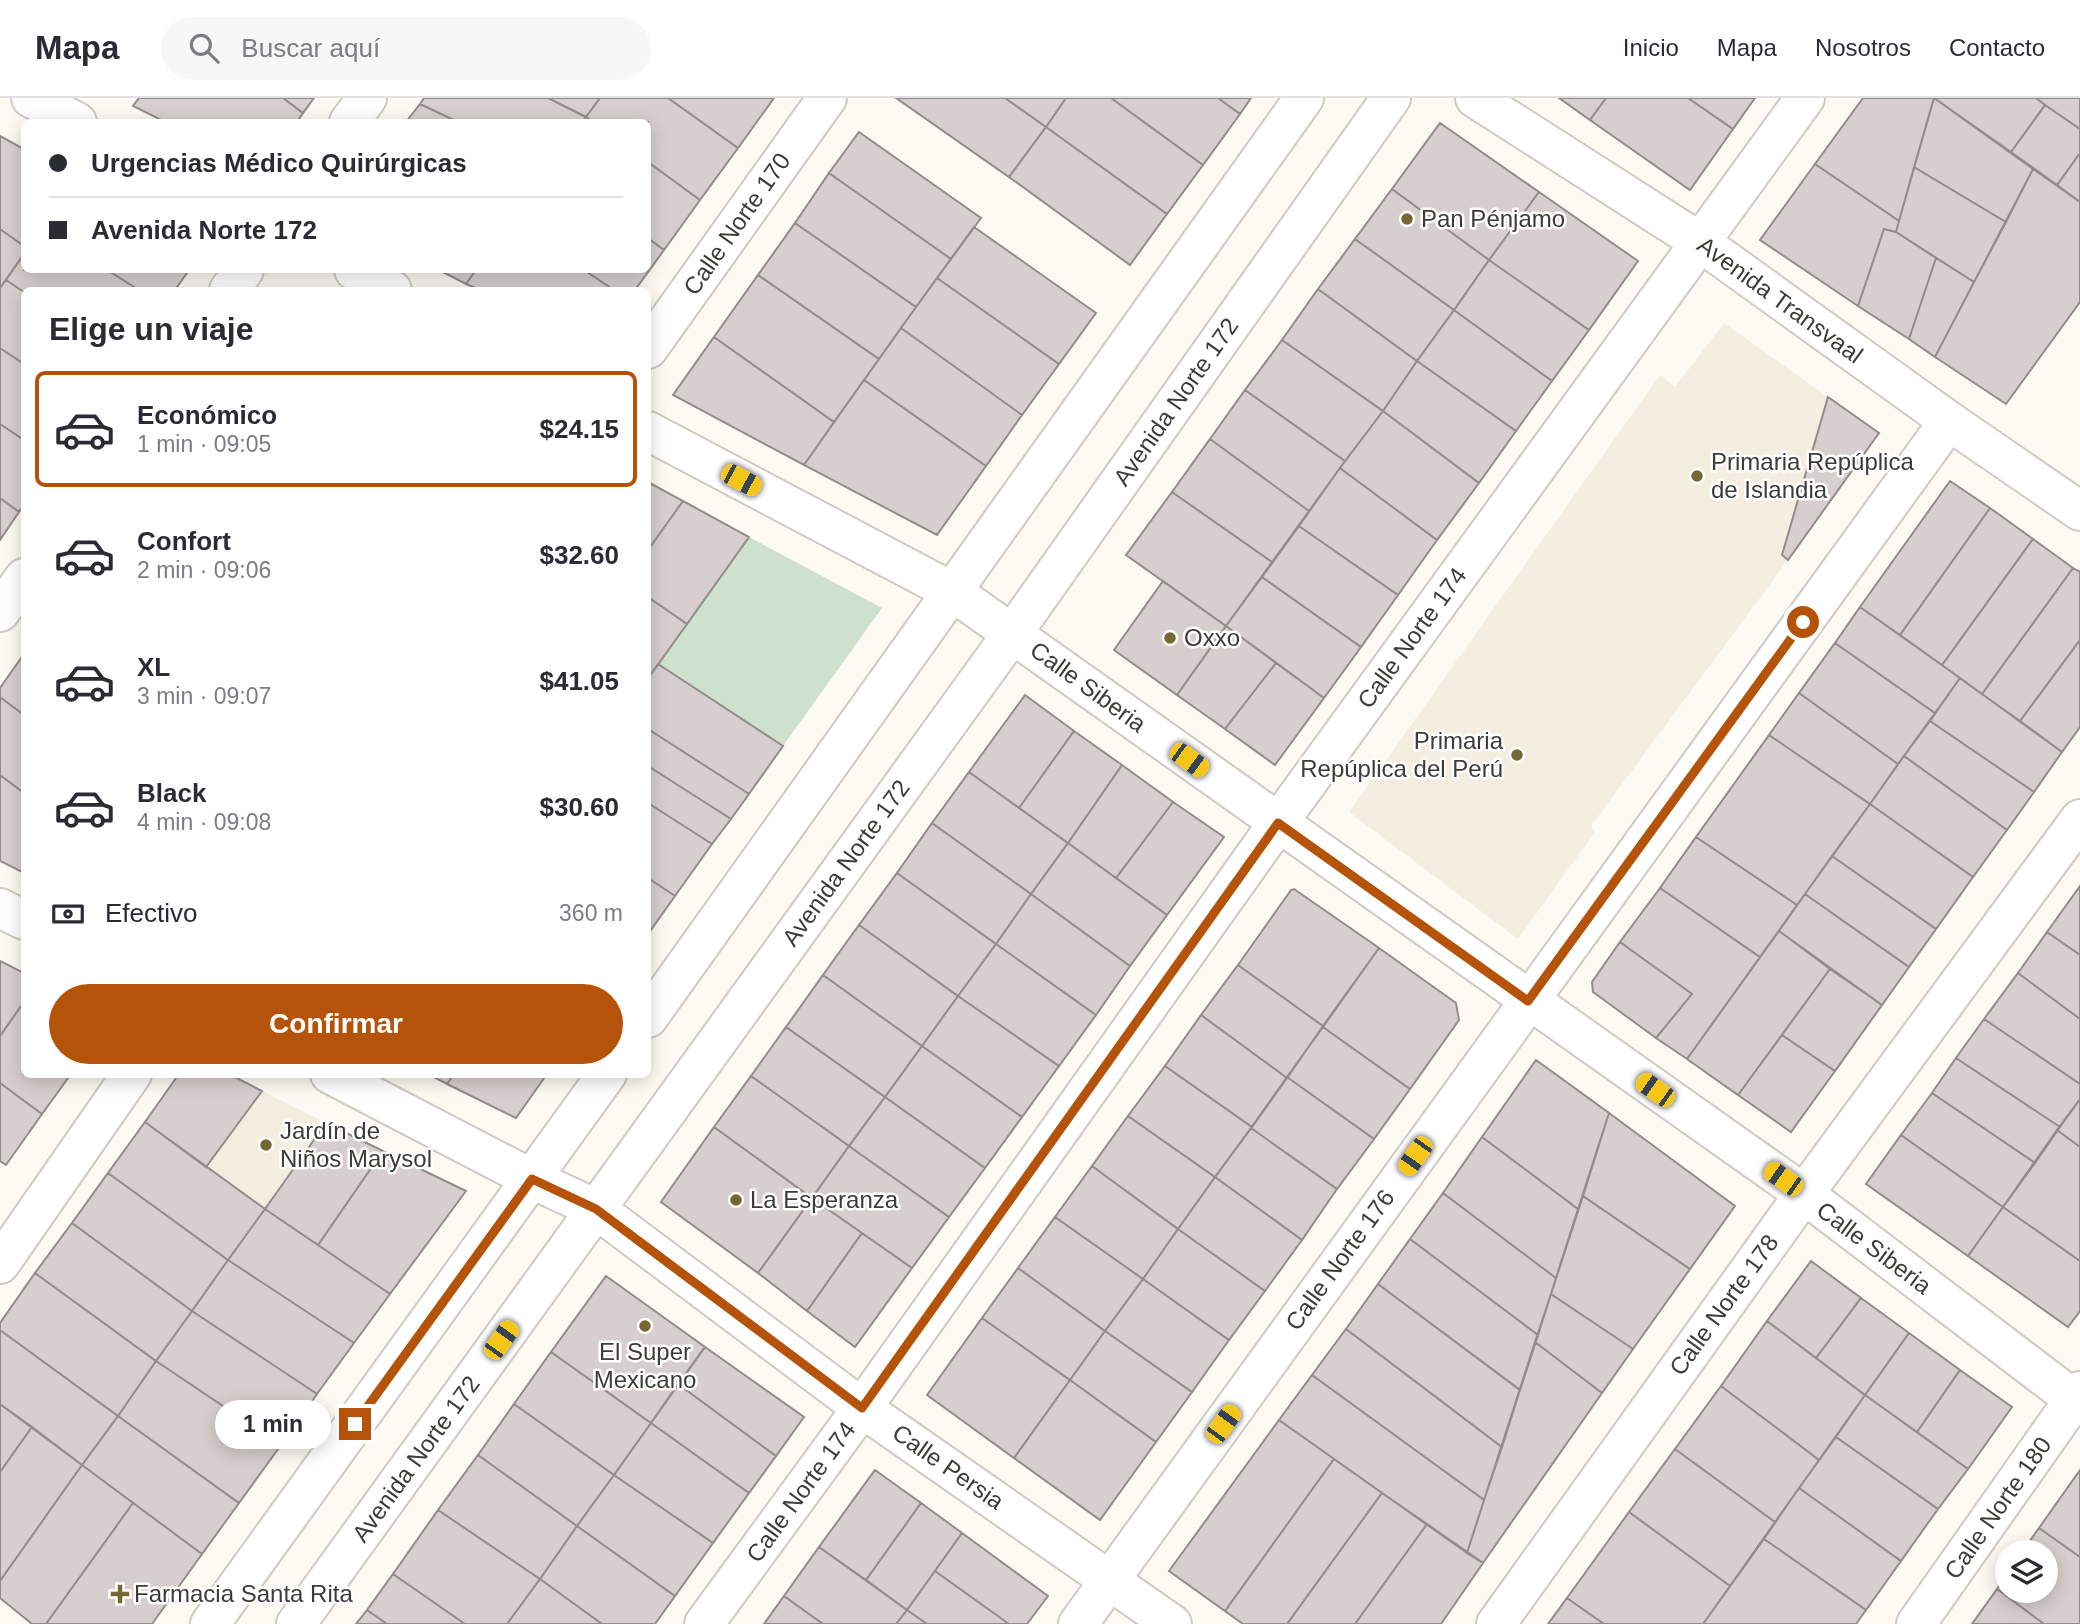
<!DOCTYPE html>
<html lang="es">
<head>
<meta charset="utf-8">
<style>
	body { margin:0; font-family:Arial,sans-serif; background:#f7f7f7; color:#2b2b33; height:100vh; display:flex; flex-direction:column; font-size:26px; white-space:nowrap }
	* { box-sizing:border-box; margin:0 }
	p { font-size:23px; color:#7c7c81 }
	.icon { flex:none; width:38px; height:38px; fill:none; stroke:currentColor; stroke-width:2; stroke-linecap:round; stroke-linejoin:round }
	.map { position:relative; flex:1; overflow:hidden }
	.panel { position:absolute; left:21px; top:189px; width:630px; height:791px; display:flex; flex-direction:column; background:#fff; border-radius:10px; box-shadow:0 4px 18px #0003 }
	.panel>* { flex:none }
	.top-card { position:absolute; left:21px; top:21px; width:630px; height:154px; border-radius:10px; box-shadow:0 4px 18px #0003; display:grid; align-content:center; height:154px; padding:0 28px; background:#fff }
	.controls { position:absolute; left:1995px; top:1442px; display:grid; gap:14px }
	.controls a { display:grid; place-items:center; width:63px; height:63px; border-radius:50%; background:#fff; box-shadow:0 4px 18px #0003; font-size:35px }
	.end { position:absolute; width:32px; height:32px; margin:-16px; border:9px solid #b45309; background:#fff; box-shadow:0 0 0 4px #fff }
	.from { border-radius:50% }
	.bubble { position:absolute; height:49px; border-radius:24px; background:#fff; box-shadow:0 4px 18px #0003; font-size:23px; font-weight:700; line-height:49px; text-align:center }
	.car { position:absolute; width:21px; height:42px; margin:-21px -10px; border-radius:9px; box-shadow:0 0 5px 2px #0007; background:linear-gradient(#f5c518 24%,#345 0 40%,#f5c518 0 76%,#345 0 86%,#f5c518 0) }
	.top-card b { display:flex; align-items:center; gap:24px; height:66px; font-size:26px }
	.top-card b+b { border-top:2px solid #e1e1e2 }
	.top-card i { width:18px; height:18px; background:#2b2b33 }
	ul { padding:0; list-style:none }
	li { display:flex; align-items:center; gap:21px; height:116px; margin:0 14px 10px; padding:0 14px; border:4px solid transparent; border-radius:10px }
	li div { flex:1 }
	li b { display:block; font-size:26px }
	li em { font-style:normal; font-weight:700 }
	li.on { border-color:#b45309 }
	li>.icon { width:63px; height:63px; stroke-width:1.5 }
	h2 { padding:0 28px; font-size:32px; line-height:84px }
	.pay { display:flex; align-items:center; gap:18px; height:77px; padding:0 28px; font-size:26px }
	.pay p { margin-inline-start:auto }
	.primary-button { display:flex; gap:14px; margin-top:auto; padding:14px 28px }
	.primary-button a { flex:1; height:80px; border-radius:42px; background:#b45309; color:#fff; font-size:28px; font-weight:700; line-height:80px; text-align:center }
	header { display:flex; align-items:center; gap:42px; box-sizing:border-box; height:98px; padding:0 35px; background:#fff; border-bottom:2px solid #e1e1e2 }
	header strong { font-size:33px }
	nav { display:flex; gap:38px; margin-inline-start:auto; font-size:24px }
	.search { width:490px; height:63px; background:#f7f7f7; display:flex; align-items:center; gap:18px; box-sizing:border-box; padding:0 24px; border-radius:38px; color:#7c7c81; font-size:26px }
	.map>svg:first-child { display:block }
	.built { fill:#f4eee1 }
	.green { fill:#cee1cf }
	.building { fill:#d7cfce; stroke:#948c8b; stroke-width:2 }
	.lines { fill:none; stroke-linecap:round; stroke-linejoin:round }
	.minor-casing { stroke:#cecbc4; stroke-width:42 }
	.tertiary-casing { stroke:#cecbc4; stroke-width:42 }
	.minor { stroke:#fff; stroke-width:38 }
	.tertiary { stroke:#fff; stroke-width:38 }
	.route { stroke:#b45309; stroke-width:9 }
	.poi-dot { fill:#756835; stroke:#fff; stroke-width:2.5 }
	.labels { text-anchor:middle; stroke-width:5; stroke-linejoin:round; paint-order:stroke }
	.poi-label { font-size:24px; fill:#3d3c39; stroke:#fff; text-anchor:start }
	.street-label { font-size:24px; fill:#3d3c39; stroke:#fff }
</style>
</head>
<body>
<header>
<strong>Mapa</strong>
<div class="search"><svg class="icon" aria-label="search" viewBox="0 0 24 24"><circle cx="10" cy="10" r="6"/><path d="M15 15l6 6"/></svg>Buscar aquí</div>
<nav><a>Inicio</a><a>Mapa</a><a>Nosotros</a><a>Contacto</a></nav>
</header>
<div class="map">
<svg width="2080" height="1526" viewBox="0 0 2080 1526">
	<rect width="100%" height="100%" fill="#fdfaf3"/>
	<path class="built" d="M1724 225 1828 299 1782 457 1788 462 1591 728 1595 734 1518 841 1349 714 1660 277 1675 289Z
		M262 993 326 1025 265 1111 206 1069Z"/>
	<path class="green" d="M749 439 882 510 783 648 658 566Z"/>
	<path class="building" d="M139 0H283L303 15 297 24H165L133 8Z
		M283 0H314L303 15Z
		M424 0H548L586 19 582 24H458L420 6Z
		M548 0H600L586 19Z
		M600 0H668L738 50 700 102 648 64V24H593L586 19Z
		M668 0H774L738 50Z
		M896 0H1005L1046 29 1009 79Z
		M1005 0H1066L1046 29Z
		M1066 0H1111L1203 67 1167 116 1046 29Z
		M1111 0H1218L1240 16 1203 67Z
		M1218 0H1251L1240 16Z
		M1559 0H1606L1590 22Z
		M1606 0H1688L1733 31 1690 92 1590 22Z
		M1688 0H1755L1733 31Z
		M1863 0H1934L1899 123 1815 66Z
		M1934 0H2036L2045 7 2011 54Z
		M1934 0 2033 71 2006 124 1914 69Z
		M2036 0H2080V31L2045 7Z
		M420 6 458 24H406Z
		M2045 7 2080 31V55L2057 87 2011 54Z
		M1440 25 1539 94 1489 162 1392 91Z
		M1046 29 1167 116 1130 167 1009 79Z
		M859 34 981 120 951 161 829 75Z
		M0 38 24 51V148L0 131Z
		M2080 55V104L2057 87Z
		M648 64 700 102 664 152 648 140Z
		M1815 66 1899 123 1896 134 1884 131 1858 208 1760 142Z
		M1914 69 2006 124 1974 184 1896 134Z
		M2033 71 2080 104V204L2006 306 1935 259Z
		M829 75 951 161 916 209 795 125Z
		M1392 91 1489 162 1454 212 1355 141Z
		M1539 94 1638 163 1589 232 1489 162Z
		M795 125 916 209 879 261 758 177Z
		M974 129 1096 215 1059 266 937 180Z
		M0 131 24 148V156L0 190Z
		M1884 131 1896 134 1936 160 1909 241 1858 208Z
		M648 140 664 152 635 192H614L584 172H648Z
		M1355 141 1454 212 1417 263 1318 191Z
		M24 156V172H107L139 192 24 194 6 182Z
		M1936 160 1974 184 1935 259 1909 241Z
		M1489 162 1589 232 1552 283 1454 212Z
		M107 172H189L175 192H139Z
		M439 172H476L466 186Z
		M476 172H584L614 192H480L466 186Z
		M758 177 879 261 834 324 714 239Z
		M937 180 1059 266 1022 317 901 230Z
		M6 182 24 194V266L0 250V190Z
		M1318 191 1417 263 1383 313 1282 242Z
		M1454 212 1552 283 1516 333 1417 263Z
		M901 230 1022 317 986 368 864 282Z
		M714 239 834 324 804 367 673 297Z
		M1282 242 1383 313 1345 363 1245 292Z
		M0 250 24 266V342L0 326Z
		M1417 263 1516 333 1479 385 1383 313Z
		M864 282 986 368 937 437 804 367Z
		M1245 292 1345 363 1309 413 1210 341Z
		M1828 299 1879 335 1788 462 1782 457Z
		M1383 313 1479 385 1437 442 1340 370Z
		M0 326 24 342V407L19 414 0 400Z
		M1210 341 1309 413 1272 464 1172 394Z
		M1340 370 1437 442 1398 497 1299 428Z
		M1950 383 1990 410 1900 537 1860 509Z
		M648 384 683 403 648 452Z
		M1172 394 1272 464 1226 528 1126 457Z
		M0 400 19 414 0 442Z
		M683 403 749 439 687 526 648 499V452Z
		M1990 410 2033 441 1942 567 1900 537Z
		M1299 428 1398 497 1361 549 1262 479Z
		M2033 441 2073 470 1982 596 1942 567Z
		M2073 470 2080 474V542L2020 623 1982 596Z
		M1262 479 1361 549 1324 600 1226 528Z
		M1163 483 1226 528 1177 597 1114 552Z
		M648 499 687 526 649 579 648 578Z
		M1860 509 1960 580 1935 615 1835 545Z
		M1226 528 1276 565 1225 631 1177 597Z
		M2080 542V629L2062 654 2020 623Z
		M1835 545 1935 615 1898 666 1799 595Z
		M24 556V617L0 599V590Z
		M1276 565 1324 600 1275 667 1225 631Z
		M658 566 783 648 749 696 648 631V580Z
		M1960 580 2062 654 2034 694 1930 623Z
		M1799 595 1898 666 1870 706 1769 637Z
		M1025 597 1074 633 1019 710 969 674Z
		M0 599 24 617V695L0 677Z
		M1930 623 2034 694 2007 732 1904 658Z
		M648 631 749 696 731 721 648 668Z
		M1074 633 1122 667 1068 745 1019 710Z
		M1769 637 1870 706 1797 807 1696 739Z
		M1904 658 2007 732 1973 779 1870 706Z
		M1122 667 1173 704 1116 780 1068 745Z
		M648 668 731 721 712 746 648 705Z
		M969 674 1068 745 1031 796 932 725Z
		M0 677 24 695V775L0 763Z
		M1173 704 1224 739 1167 817 1116 780Z
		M648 705 712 746 675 798 648 780Z
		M1870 706 1973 779 1936 831 1832 758Z
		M932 725 1031 796 996 846 897 775Z
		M1696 739 1797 807 1760 859 1660 790Z
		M1068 745 1167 817 1130 868 1031 796Z
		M1832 758 1936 831 1909 869 1805 796Z
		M897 775 996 846 958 898 859 827Z
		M648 780 675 798 648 836Z
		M2080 788V857L2047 834Z
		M1660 790 1760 859 1687 961 1656 940 1692 896 1620 844Z
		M1294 791 1379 850 1323 928 1238 867 1291 792Z
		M1031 796 1130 868 1096 917 996 846Z
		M1805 796 1909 869 1882 907 1779 833Z
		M859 827 958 898 922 948 823 877Z
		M1779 833 1830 871 1738 997 1687 961Z
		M2047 834 2080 857V921L2018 875Z
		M1620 844 1692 896 1656 940 1593 894 1592 884Z
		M996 846 1096 917 1059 968 958 898Z
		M1379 850 1456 905 1459 922 1410 991 1323 929Z
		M0 863 24 875V904L0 938Z
		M1238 867 1323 928 1287 980 1201 917Z
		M1830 871 1882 907 1835 973 1782 937Z
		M2018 875 2080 921V986L1984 921Z
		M823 877 922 948 885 999 786 929Z
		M958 898 1059 968 1022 1019 922 948Z
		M24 904V976H71L42 1016 0 985V938Z
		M1201 917 1287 980 1252 1029 1165 968Z
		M1984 921 2080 986V1001L2060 1029 1956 960Z
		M786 929 885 999 849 1048 751 978Z
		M1323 929 1410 991 1374 1041 1287 979Z
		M1782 937 1835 973 1791 1034 1738 997Z
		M922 948 1022 1019 985 1070 885 999Z
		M1956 960 2060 1029 2035 1065 1932 995Z
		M1536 962 1609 1015 1578 1111 1482 1039Z
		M1165 968 1252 1029 1215 1079 1128 1018Z
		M179 976H229L262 993 206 1069 145 1024Z
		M428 976H454L447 986Z
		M454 976H547L516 1020 447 986Z
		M751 978 849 1048 812 1100 714 1029Z
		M1287 979 1374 1041 1337 1091 1251 1030Z
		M0 985 42 1016 6 1067 0 1063Z
		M1932 995 2035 1065 2003 1109 1901 1037Z
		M885 999 985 1070 949 1119 849 1048Z
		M2080 1001V1049L2057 1032Z
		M1609 1015 1735 1108 1690 1171 1583 1098Z
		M1128 1018 1215 1079 1178 1131 1092 1068Z
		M145 1024 265 1111 228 1162 108 1075Z
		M326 1025 383 1053 318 1147 265 1111Z
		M714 1029 812 1100 758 1175 661 1104Z
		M1251 1030 1337 1091 1302 1142 1215 1079Z
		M2057 1032 2080 1049V1163L2003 1109Z
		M1901 1037 2003 1109 1968 1158 1866 1086Z
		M1482 1039 1578 1111 1556 1180 1443 1095Z
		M849 1048 949 1119 912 1170 812 1100Z
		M383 1053 466 1093 390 1196 318 1147Z
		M1092 1068 1178 1131 1143 1181 1055 1119Z
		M108 1075 228 1162 192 1213 72 1125Z
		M1215 1079 1302 1142 1265 1193 1178 1131Z
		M1443 1095 1556 1180 1538 1237 1410 1141Z
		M1583 1098 1690 1171 1633 1251 1551 1196Z
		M812 1100 862 1135 807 1213 758 1175Z
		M2003 1109 2080 1163V1213L2068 1229 1968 1158Z
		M265 1111 390 1196 354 1245 228 1162Z
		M1055 1119 1143 1181 1105 1233 1018 1170Z
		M72 1125 192 1213 156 1263 35 1175Z
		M1178 1131 1265 1193 1229 1242 1143 1181Z
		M862 1135 912 1170 855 1249 807 1213Z
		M1410 1141 1538 1237 1520 1292 1378 1186Z
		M228 1162 354 1245 317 1296 192 1213Z
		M1811 1163 1861 1200 1816 1260 1767 1223Z
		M1018 1170 1105 1233 1070 1282 982 1220Z
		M35 1175 156 1263 118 1318 0 1232V1225Z
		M606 1178 705 1249 651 1325 551 1254Z
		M1143 1181 1229 1242 1192 1294 1105 1233Z
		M1378 1186 1520 1292 1502 1349 1346 1231Z
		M1551 1196 1633 1251 1602 1295 1535 1244Z
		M1861 1200 1909 1235 1865 1297 1816 1260Z
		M192 1213 317 1296 281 1347 156 1263Z
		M982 1220 1070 1282 1014 1360 927 1297Z
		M1767 1223 1865 1297 1819 1362 1721 1288Z
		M1346 1231 1502 1349 1484 1402 1312 1277Z
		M0 1232 118 1318 82 1367 0 1306Z
		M1105 1233 1192 1294 1156 1344 1070 1282Z
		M1909 1235 1960 1272 1917 1334 1865 1297Z
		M1535 1244 1602 1295 1483 1465 1467 1455Z
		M705 1249 804 1319 776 1358 678 1286Z
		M551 1254 651 1325 614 1377 514 1306Z
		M156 1263 281 1347 239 1405 118 1318Z
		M1960 1272 2012 1309 1968 1371 1917 1334Z
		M1312 1277 1484 1402 1467 1455 1279 1322Z
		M1070 1282 1156 1344 1100 1422 1014 1360Z
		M678 1286 776 1358 749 1395 651 1325Z
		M1721 1288 1819 1362 1775 1424 1675 1351Z
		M1865 1297 1968 1371 1938 1411 1836 1339Z
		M0 1306 32 1329 0 1374Z
		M514 1306 614 1377 577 1428 478 1357Z
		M118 1318 239 1405 202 1456 82 1367Z
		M1279 1322 1334 1361 1225 1513 1169 1473Z
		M651 1325 749 1395 713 1445 614 1377Z
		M32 1329 82 1367 0 1483V1374Z
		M1836 1339 1938 1411 1901 1463 1799 1390Z
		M1675 1351 1775 1424 1730 1488 1629 1414Z
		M478 1357 577 1428 540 1481 438 1412Z
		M1334 1361 1382 1395 1287 1526H1243L1225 1513Z
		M82 1367 133 1405 46 1526H32L0 1500V1483Z
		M875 1372 921 1405 866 1482 819 1449Z
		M2080 1372V1459L2039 1430Z
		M614 1377 713 1445 675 1498 577 1428Z
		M1799 1390 1901 1463 1866 1512 1764 1441Z
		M1382 1395 1427 1426 1355 1526H1287Z
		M133 1405 202 1456 152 1526H46Z
		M921 1405 962 1435 907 1512 866 1482Z
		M438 1412 540 1481 507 1526H465L393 1476Z
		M1629 1414 1730 1488 1703 1526H1604L1567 1500Z
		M1427 1426 1483 1465 1441 1526H1355Z
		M577 1428 675 1498 655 1526H602L540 1481Z
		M2039 1430 2080 1459V1526H2044L1997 1491 2007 1476V1493H2046V1454H2022Z
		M962 1435 1048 1498 1027 1526H1009L935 1473Z
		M1764 1441 1866 1512 1856 1526H1703Z
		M819 1449 907 1512 896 1526H823L784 1498Z
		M935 1473 1009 1526H927L907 1512Z
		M393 1476 465 1526H387L367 1512Z
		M540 1481 602 1526H507Z
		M1997 1491 2044 1526H1972Z
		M784 1498 823 1526H764Z
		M1567 1500 1604 1526H1548Z
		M367 1512 387 1526H356Z
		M907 1512 927 1526H896Z"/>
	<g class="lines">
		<g class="minor-casing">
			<path id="minor" d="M31 0 77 24
				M349 24 367 0
				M354 172 392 192
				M229 192 244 172
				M648 251 827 0
				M648 333 953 494 1804 1096 2080 1306
				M0 514 24 480
				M0 810 24 822
				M330 976 532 1081 596 1111 862 1310 1172 1526
				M0 1166 132 976
				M704 1526 862 1310 1278 725 1805 0
				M1078 1526 1949 323
				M1496 1526 1804 1096 2080 721
				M1916 1526 2080 1293"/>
		</g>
		<g class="tertiary-casing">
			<path id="tertiary" d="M1475 0 1700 144 1949 323 2080 413
				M648 920 1304 0
				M210 1526 607 976
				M296 1526 1012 536 1391 0"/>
		</g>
		<use href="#minor" class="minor"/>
		<use href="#tertiary" class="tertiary"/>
	</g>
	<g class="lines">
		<path class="route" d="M355 1326 532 1081 596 1111 862 1310 1278 725 1528 903 1803 524"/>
	</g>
	<g class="poi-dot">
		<circle cx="1407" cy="121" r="7"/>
		<circle cx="1697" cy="378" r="7"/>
		<circle cx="1170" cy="540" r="7"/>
		<circle cx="1517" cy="657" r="7"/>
		<circle cx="266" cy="1047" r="7"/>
		<circle cx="736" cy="1102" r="7"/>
		<circle cx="645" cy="1228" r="7"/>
		<path d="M116.5 1485.5h7v7h7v7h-7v7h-7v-7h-7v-7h7z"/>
	</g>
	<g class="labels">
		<g class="poi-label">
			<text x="1421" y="129">Pan Pénjamo</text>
			<text x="1711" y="372">Primaria Repúplica<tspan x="1711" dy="28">de Islandia</tspan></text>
			<text x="1184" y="548">Oxxo</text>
			<text x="1503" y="651" text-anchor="end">Primaria<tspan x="1503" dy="28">Repúplica del Perú</tspan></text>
			<text x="280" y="1041">Jardín de<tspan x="280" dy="28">Niños Marysol</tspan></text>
			<text x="750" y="1110">La Esperanza</text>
			<text x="645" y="1262" text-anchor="middle">El Super<tspan x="645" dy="28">Mexicano</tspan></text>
			<text x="134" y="1504">Farmacia Santa Rita</text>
		</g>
		<g class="street-label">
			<text transform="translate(737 126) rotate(-55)" y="8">Calle Norte 170</text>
			<text transform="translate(1780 202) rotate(36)" y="8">Avenida Transvaal</text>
			<text transform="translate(1176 304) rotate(-55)" y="8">Avenida Norte 172</text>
			<text transform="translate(1412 540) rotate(-54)" y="8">Calle Norte 174</text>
			<text transform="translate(1088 589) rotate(36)" y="8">Calle Siberia</text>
			<text transform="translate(846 765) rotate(-54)" y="8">Avenida Norte 172</text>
			<text transform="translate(1874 1150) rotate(37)" y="8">Calle Siberia</text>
			<text transform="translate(1340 1162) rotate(-54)" y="8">Calle Norte 176</text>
			<text transform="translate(1724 1207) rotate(-54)" y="8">Calle Norte 178</text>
			<text transform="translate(416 1361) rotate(-54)" y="8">Avenida Norte 172</text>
			<text transform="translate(948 1369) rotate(35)" y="8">Calle Persia</text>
			<text transform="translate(801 1394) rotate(-54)" y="8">Calle Norte 174</text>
			<text transform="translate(1998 1410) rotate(-55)" y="8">Calle Norte 180</text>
		</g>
	</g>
</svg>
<div class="controls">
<a><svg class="icon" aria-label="layers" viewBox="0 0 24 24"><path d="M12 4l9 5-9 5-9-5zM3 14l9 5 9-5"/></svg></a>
</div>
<i class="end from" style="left:1803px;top:524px"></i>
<i class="end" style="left:355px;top:1326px"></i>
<div class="bubble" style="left:215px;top:1302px;width:116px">1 min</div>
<i class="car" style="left:741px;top:382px;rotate:118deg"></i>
<i class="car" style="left:1189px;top:662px;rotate:126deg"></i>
<i class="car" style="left:1655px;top:992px;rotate:305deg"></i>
<i class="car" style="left:1415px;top:1058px;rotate:215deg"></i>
<i class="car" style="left:1783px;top:1081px;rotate:305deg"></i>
<i class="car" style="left:501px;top:1242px;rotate:36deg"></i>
<i class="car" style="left:1223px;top:1326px;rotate:36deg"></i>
<div class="top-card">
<b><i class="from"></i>Urgencias Médico Quirúrgicas</b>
<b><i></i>Avenida Norte 172</b>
</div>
<section class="panel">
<h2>Elige un viaje</h2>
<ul>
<li class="on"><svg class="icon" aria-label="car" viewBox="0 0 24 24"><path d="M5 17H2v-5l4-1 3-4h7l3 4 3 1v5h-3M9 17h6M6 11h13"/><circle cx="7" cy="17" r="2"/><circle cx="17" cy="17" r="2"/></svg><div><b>Económico</b><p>1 min · 09:05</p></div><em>$24.15</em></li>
<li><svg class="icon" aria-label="car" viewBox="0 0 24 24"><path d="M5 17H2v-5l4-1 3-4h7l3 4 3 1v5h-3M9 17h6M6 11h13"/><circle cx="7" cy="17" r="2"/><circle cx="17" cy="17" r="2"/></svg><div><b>Confort</b><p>2 min · 09:06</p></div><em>$32.60</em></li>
<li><svg class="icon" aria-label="car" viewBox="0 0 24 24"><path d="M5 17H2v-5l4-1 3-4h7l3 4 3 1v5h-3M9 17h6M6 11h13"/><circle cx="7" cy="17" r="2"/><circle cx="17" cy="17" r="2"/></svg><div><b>XL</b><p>3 min · 09:07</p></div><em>$41.05</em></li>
<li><svg class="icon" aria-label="car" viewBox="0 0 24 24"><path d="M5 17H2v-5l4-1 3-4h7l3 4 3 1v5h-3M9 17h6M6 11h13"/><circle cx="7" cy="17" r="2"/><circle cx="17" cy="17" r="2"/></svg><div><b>Black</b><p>4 min · 09:08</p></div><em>$30.60</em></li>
</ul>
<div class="pay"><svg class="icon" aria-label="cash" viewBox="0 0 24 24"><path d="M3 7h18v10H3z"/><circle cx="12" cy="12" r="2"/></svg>Efectivo<p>360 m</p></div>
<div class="primary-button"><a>Confirmar</a></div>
</section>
</div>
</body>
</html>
